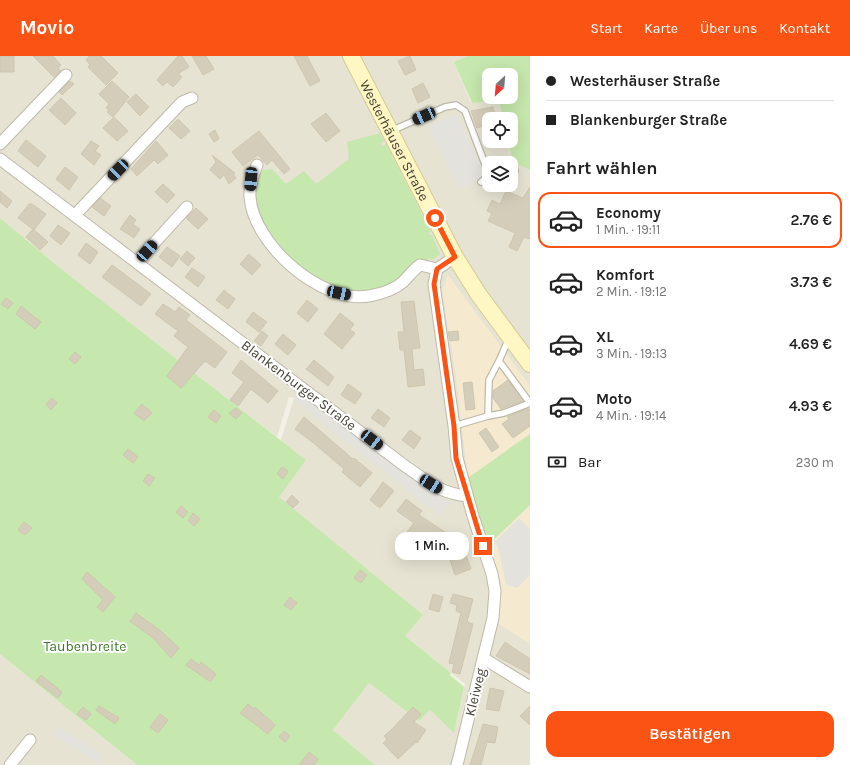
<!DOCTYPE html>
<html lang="de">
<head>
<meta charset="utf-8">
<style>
	body { margin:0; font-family:Karla,sans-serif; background:#f2f2f2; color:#222; height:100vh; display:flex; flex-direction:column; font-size:15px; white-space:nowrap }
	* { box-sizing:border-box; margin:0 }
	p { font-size:13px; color:#767676 }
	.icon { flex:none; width:22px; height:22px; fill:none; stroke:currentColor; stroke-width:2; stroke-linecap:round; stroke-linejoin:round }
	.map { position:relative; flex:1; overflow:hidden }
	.panel { display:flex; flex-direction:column; background:#fff; width:320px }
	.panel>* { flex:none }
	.top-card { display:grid; align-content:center; height:88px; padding:0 16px; background:#fff }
	.needle { width:26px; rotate:206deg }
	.controls { position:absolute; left:482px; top:12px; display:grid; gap:8px }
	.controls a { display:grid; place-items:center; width:36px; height:36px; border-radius:8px; background:#fff; box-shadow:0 4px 16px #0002; font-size:20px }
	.end { position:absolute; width:18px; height:18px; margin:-9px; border:5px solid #fa5314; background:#fff; box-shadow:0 0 0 2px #fff }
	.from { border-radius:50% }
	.bubble { position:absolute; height:28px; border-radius:12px; background:#fff; box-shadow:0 4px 16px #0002; font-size:13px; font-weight:600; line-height:28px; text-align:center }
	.car { position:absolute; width:12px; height:24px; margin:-12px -6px; border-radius:5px; box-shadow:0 0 3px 1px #0007; background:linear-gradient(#222 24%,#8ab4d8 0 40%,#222 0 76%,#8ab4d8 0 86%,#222 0) }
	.top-card b { display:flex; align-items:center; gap:14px; height:38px; font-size:15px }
	.top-card b+b { border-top:1px solid #e0e0e0 }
	.top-card i { width:10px; height:10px; background:#222 }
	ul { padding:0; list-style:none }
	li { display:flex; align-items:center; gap:12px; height:56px; margin:0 8px 6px; padding:0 8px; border:2px solid transparent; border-radius:12px }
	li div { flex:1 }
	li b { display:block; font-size:15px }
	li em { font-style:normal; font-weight:600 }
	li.active { border-color:#fa5314 }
	li>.icon { width:36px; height:36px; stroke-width:1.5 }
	h2 { padding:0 16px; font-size:18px; line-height:48px }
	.pay { display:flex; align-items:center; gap:10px; height:44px; padding:0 16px; font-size:15px }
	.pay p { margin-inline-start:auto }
	.action { display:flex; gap:8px; margin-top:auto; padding:8px 16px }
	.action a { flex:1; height:46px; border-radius:12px; background:#fa5314; color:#fff; font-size:16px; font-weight:600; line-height:46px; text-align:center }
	header { display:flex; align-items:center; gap:24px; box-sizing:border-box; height:56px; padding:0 20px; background:#fa5314; color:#fff }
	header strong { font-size:19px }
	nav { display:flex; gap:22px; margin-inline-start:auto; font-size:14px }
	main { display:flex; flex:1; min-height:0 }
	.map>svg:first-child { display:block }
	.residential { fill:#e7e3d3; fill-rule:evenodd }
	.commercial { fill:#f5ead0 }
	.green { fill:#c6e7ad; fill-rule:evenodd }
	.parking { fill:#e3e2dd }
	.building { fill:#d4cdba; stroke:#cfc6ae }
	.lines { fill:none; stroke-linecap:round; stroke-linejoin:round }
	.lane-casing { stroke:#beb9a8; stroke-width:8 }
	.street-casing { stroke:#beb9a8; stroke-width:13 }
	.secondary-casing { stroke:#d3ca95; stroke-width:18 }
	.lane { stroke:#fff; stroke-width:5.5 }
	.street { stroke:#fff; stroke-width:11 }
	.secondary { stroke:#fff7c3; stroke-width:16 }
	.route { stroke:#fa5314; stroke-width:5 }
	.labels { text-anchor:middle; stroke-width:4; stroke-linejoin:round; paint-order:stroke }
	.street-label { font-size:14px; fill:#454135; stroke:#fff }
	.park-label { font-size:14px; fill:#3c7728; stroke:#fff }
</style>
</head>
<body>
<header>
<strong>Movio</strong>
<nav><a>Start</a><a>Karte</a><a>Über uns</a><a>Kontakt</a></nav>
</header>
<main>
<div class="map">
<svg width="530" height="709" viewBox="0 0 530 709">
	<rect width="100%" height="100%" fill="#f3f0e5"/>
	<path class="residential" d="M0 0H468L454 6 471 47 499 45 503 63H489V85H508L513 106 530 114V709H375L333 674 369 627 419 665 430 654 454 676 465 628 405 580 422 559 278 441 306 404 281 384 294 342 289 341 277 381 55 208 0 162ZM489 107H511V129H489Z
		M0 598 117 693 137 709H0Z"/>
	<path class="commercial" d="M448 219 530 330V378L468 422 455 313 442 234Z
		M530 449V588L499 568 500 542 498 516 488 489Z"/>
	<path class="green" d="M468 0H530V114L513 106 508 85H511V63H503L499 45 472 47 454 6ZM489 19H511V41H489Z
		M380 77 384 85 381 87 382 90 386 88 431 176 429 177 430 179H432L440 198 433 204 429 202 427 205 420 204 399 224 384 233 368 237 340 233 317 222 299 210 276 189 257 156 254 141 258 115 272 113 286 128 304 115 316 128 349 103 347 86Z
		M0 162 55 208 306 404 279 441 423 559 405 580 451 617 450 619 464 631 454 677 430 654 419 665 369 627 333 674 375 709H137L0 598Z
		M530 378V449L488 489 468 422Z"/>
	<path class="parking" d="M456 58 487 121 459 132 428 70Z
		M298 336 408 419 431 435 450 446 439 459 295 345Z
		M519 462 530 473V519L517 532 506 529 498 491 494 486Z
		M58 671 104 699 99 707 53 679Z"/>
	<path class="building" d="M0 0H14V16H0Z
		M33 0H53L61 9 58 12 61 15 54 21Z
		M89 0H101L118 17 106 29 88 11 90 9 86 4Z
		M178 0H182L189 11 178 18 182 21 173 31 167 26 163 30 157 24Z
		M192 0H206L214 13 203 19Z
		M294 0H307L320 25 310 30Z
		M410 0 416 14 405 19 398 5Z
		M70 25 74 28 62 39 59 36Z
		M112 25 129 41 113 61 107 56 109 54 106 52 109 48 99 38Z
		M423 27 430 41 418 47 412 33Z
		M136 38 149 51 140 60 127 46Z
		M61 42 76 57 65 69 49 54Z
		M493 51 496 63H489V68L477 72 471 55Z
		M326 57 340 75 326 86 311 68Z
		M114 61 128 75 117 85 103 72Z
		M178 63 190 75 181 83 169 72Z
		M215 74 219 83 214 86 209 78Z
		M259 75 290 113 284 118 272 104 267 109 258 99 243 110 232 96Z
		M26 84 46 100 38 111 18 95Z
		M91 85 99 90 95 95 101 99 94 109 81 98Z
		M156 85 168 99 158 108 154 104 137 120 131 113Z
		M212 99 235 117 233 118 236 122 229 128 224 119 220 123 210 114 216 106Z
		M65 111 78 121 69 134 56 123Z
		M163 128 175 139 167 147 155 136Z
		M530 131V183L524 181 517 195 509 191 515 177 488 165 492 157 487 155 492 144 500 148 506 135 523 142Z
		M0 135 12 145 7 152 0 146Z
		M100 142 111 150 104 160 92 151Z
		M29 148H32L46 158 34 174 18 162Z
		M196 152 208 163 198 173 186 162Z
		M130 159 136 164 133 168 140 173 134 182 120 173Z
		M58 169 70 177 61 189 50 180Z
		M33 173 48 186 40 194 26 181Z
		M86 187 98 196 90 208 78 199Z
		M167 191 180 200 172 211 159 201Z
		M187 195 195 202 188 210 180 203Z
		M249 198 261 209 252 219 240 208Z
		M112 209 151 238 141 250 102 221Z
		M192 212 205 221 198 231 185 221Z
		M224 234 235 243 228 253 216 244Z
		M6 242 13 247 8 253 1 248Z
		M307 244 318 253 308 266 297 257Z
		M414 245 420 292 412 293 414 314 423 313 425 329 408 331 404 294H400L398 276H404L401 246Z
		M163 248 175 256 179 251 190 259 186 264 227 296 215 312 205 305 181 332 167 320 188 291 174 280 178 275 155 258Z
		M21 250 41 266 35 273 16 258Z
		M253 256 267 266 259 276 246 266Z
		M340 257 354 268 350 274 355 277 342 293 324 278Z
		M262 275 268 280 261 290 254 285Z
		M458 275 459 284 450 285 448 276Z
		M283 278 296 289 288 299 275 288Z
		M75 296 81 301 75 308 69 303Z
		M241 304 278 335 268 347 251 333 238 350 230 344 244 326 232 317Z
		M314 304 334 321 328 330 306 313Z
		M508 324 523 345 501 353 493 342V335Z
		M472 326 475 353 466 354 463 327Z
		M348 328 362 338 355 348 341 339Z
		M52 342 57 347 51 354 46 348Z
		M142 348 152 357 144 365 134 357Z
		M236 352 242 357 236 363 229 357Z
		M528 352 530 354V370L513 382 502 368 509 363 507 361Z
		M378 353 390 362 384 371 371 362Z
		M214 354 221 360 216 367 208 361Z
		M304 361 353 403 354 402 372 417 360 431 342 416 344 413 316 389 295 373Z
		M486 372 499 391 492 396 479 377Z
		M410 374 421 382 414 393 402 384Z
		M128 393 138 401 133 407 123 399Z
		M282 411 288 415 283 423 277 418Z
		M148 418 155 422 149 430 143 425Z
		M383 426 394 435 380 452 370 444Z
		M292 439 299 446 293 452 286 446Z
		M406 443 422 455 419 459 448 478 438 494 416 479 407 491 399 486 414 467 397 455Z
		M181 450 188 456 183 462 176 456Z
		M193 457 200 463 194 470 188 465Z
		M24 466 32 472 25 479 18 474Z
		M465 496 471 513 455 519 449 501Z
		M360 514 367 519 361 527 354 522Z
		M87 516 115 541 103 556 97 551 103 544 82 523Z
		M433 538 443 541 439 556 429 553Z
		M453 538 473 543 467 566 473 568 460 618 452 616 454 608 449 607 461 557 456 555 457 549 450 547Z
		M290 541 297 547 291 554 284 549Z
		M136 557 161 575 179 592 171 602 154 583 130 565Z
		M505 586 530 603V618L496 600Z
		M191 603 199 609 201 606 216 618 211 625H209L186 609Z
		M41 619 62 636 58 642 36 625Z
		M490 632 504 635 499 655 486 653Z
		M248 648 254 653 255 651 275 669 268 678 240 657Z
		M99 650 119 662 115 668 96 654Z
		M530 650V669L520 660Z
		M83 651 91 658 86 664 77 658Z
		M413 651 421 658 414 666 426 674 417 687 416 686 398 703 383 687 387 683 384 680 391 674Z
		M160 658 168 664 158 677 150 671Z
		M483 668 498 671 495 687 487 686 481 709H470Z
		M284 675 290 680 285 686 279 681Z
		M309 696 318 703 314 709H299Z"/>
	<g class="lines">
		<g class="lane-casing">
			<path id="lane" d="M391 75 445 51 456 49 465 55 489 119
				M511 114 515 115
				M481 126 489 119
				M511 283 506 289 499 305 530 347
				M488 360 504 357 530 347
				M454 370 488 360 489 324 499 305"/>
		</g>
		<g class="street-casing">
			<path id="street" d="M0 88 66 19
				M0 103 405 410C427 425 439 437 467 440
				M257 109C253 119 249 130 250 141 253 188 321 248 369 240 380 238 394 234 403 226 409 220 413 214 420 209L437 213
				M75 159 182 46 192 42
				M455 201 437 213 434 228 454 370 457 402 473 460 492 518 495 535 493 562 457 709
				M137 206 187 151
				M483 602 530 631
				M10 709 30 684"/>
		</g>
		<g class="secondary-casing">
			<g id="secondary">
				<path id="s1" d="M351 0 455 201 479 239 530 308"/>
			</g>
		</g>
		<use href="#lane" class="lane"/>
		<use href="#street" class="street"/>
		<use href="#secondary" class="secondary"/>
	</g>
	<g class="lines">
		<path class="route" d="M435 162 455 201 437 213 434 228 454 370 456 402 483 490"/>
	</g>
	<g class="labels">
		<g class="street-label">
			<text dy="5" stroke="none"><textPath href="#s1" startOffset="95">Westerhäuser Straße</textPath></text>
			<text transform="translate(299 329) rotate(37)" y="5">Blankenburger Straße</text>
			<text transform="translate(475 636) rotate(-76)" y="5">Kleiweg</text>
		</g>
		<g class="park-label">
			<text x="85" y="595">Taubenbreite</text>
		</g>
	</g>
</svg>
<div class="controls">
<a><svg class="needle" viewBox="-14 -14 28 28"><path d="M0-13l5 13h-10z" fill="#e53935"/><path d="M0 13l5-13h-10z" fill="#767676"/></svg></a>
<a><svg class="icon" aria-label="locate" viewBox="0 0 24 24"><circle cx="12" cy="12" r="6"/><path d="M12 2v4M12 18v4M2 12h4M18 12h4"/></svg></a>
<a><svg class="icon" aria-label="layers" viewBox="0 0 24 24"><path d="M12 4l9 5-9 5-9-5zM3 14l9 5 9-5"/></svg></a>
</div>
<i class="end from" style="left:435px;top:162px"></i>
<i class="end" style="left:483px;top:490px"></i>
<div class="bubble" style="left:395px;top:476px;width:74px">1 Min.</div>
<i class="car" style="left:424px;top:60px;rotate:246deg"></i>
<i class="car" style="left:118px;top:114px;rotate:224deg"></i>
<i class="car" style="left:251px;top:123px;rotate:185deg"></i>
<i class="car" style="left:147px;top:195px;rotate:42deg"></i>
<i class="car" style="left:339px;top:237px;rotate:102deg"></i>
<i class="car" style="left:372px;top:384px;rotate:128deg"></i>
<i class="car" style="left:431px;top:428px;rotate:122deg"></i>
</div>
<section class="panel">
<div class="top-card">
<b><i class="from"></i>Westerhäuser Straße</b>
<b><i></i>Blankenburger Straße</b>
</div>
<h2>Fahrt wählen</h2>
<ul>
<li class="active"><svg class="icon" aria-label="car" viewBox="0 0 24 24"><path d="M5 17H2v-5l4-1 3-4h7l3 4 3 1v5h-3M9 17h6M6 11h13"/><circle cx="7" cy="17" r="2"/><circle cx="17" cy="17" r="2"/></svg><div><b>Economy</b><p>1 Min. · 19:11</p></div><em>2.76 €</em></li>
<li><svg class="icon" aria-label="car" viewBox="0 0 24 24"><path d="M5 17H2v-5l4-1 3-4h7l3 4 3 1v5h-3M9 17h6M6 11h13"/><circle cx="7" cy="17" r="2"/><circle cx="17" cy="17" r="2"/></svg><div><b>Komfort</b><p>2 Min. · 19:12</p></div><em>3.73 €</em></li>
<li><svg class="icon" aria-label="car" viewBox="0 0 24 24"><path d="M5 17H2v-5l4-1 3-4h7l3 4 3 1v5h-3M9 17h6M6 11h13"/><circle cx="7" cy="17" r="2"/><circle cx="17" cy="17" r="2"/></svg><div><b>XL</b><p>3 Min. · 19:13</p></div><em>4.69 €</em></li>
<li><svg class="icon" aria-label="car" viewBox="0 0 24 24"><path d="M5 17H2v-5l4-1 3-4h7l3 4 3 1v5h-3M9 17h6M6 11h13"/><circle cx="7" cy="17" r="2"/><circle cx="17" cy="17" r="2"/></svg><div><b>Moto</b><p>4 Min. · 19:14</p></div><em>4.93 €</em></li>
</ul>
<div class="pay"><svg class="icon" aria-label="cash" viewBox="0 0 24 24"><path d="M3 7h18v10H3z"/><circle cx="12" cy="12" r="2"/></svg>Bar<p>230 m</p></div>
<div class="action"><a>Bestätigen</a></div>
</section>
</main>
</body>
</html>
